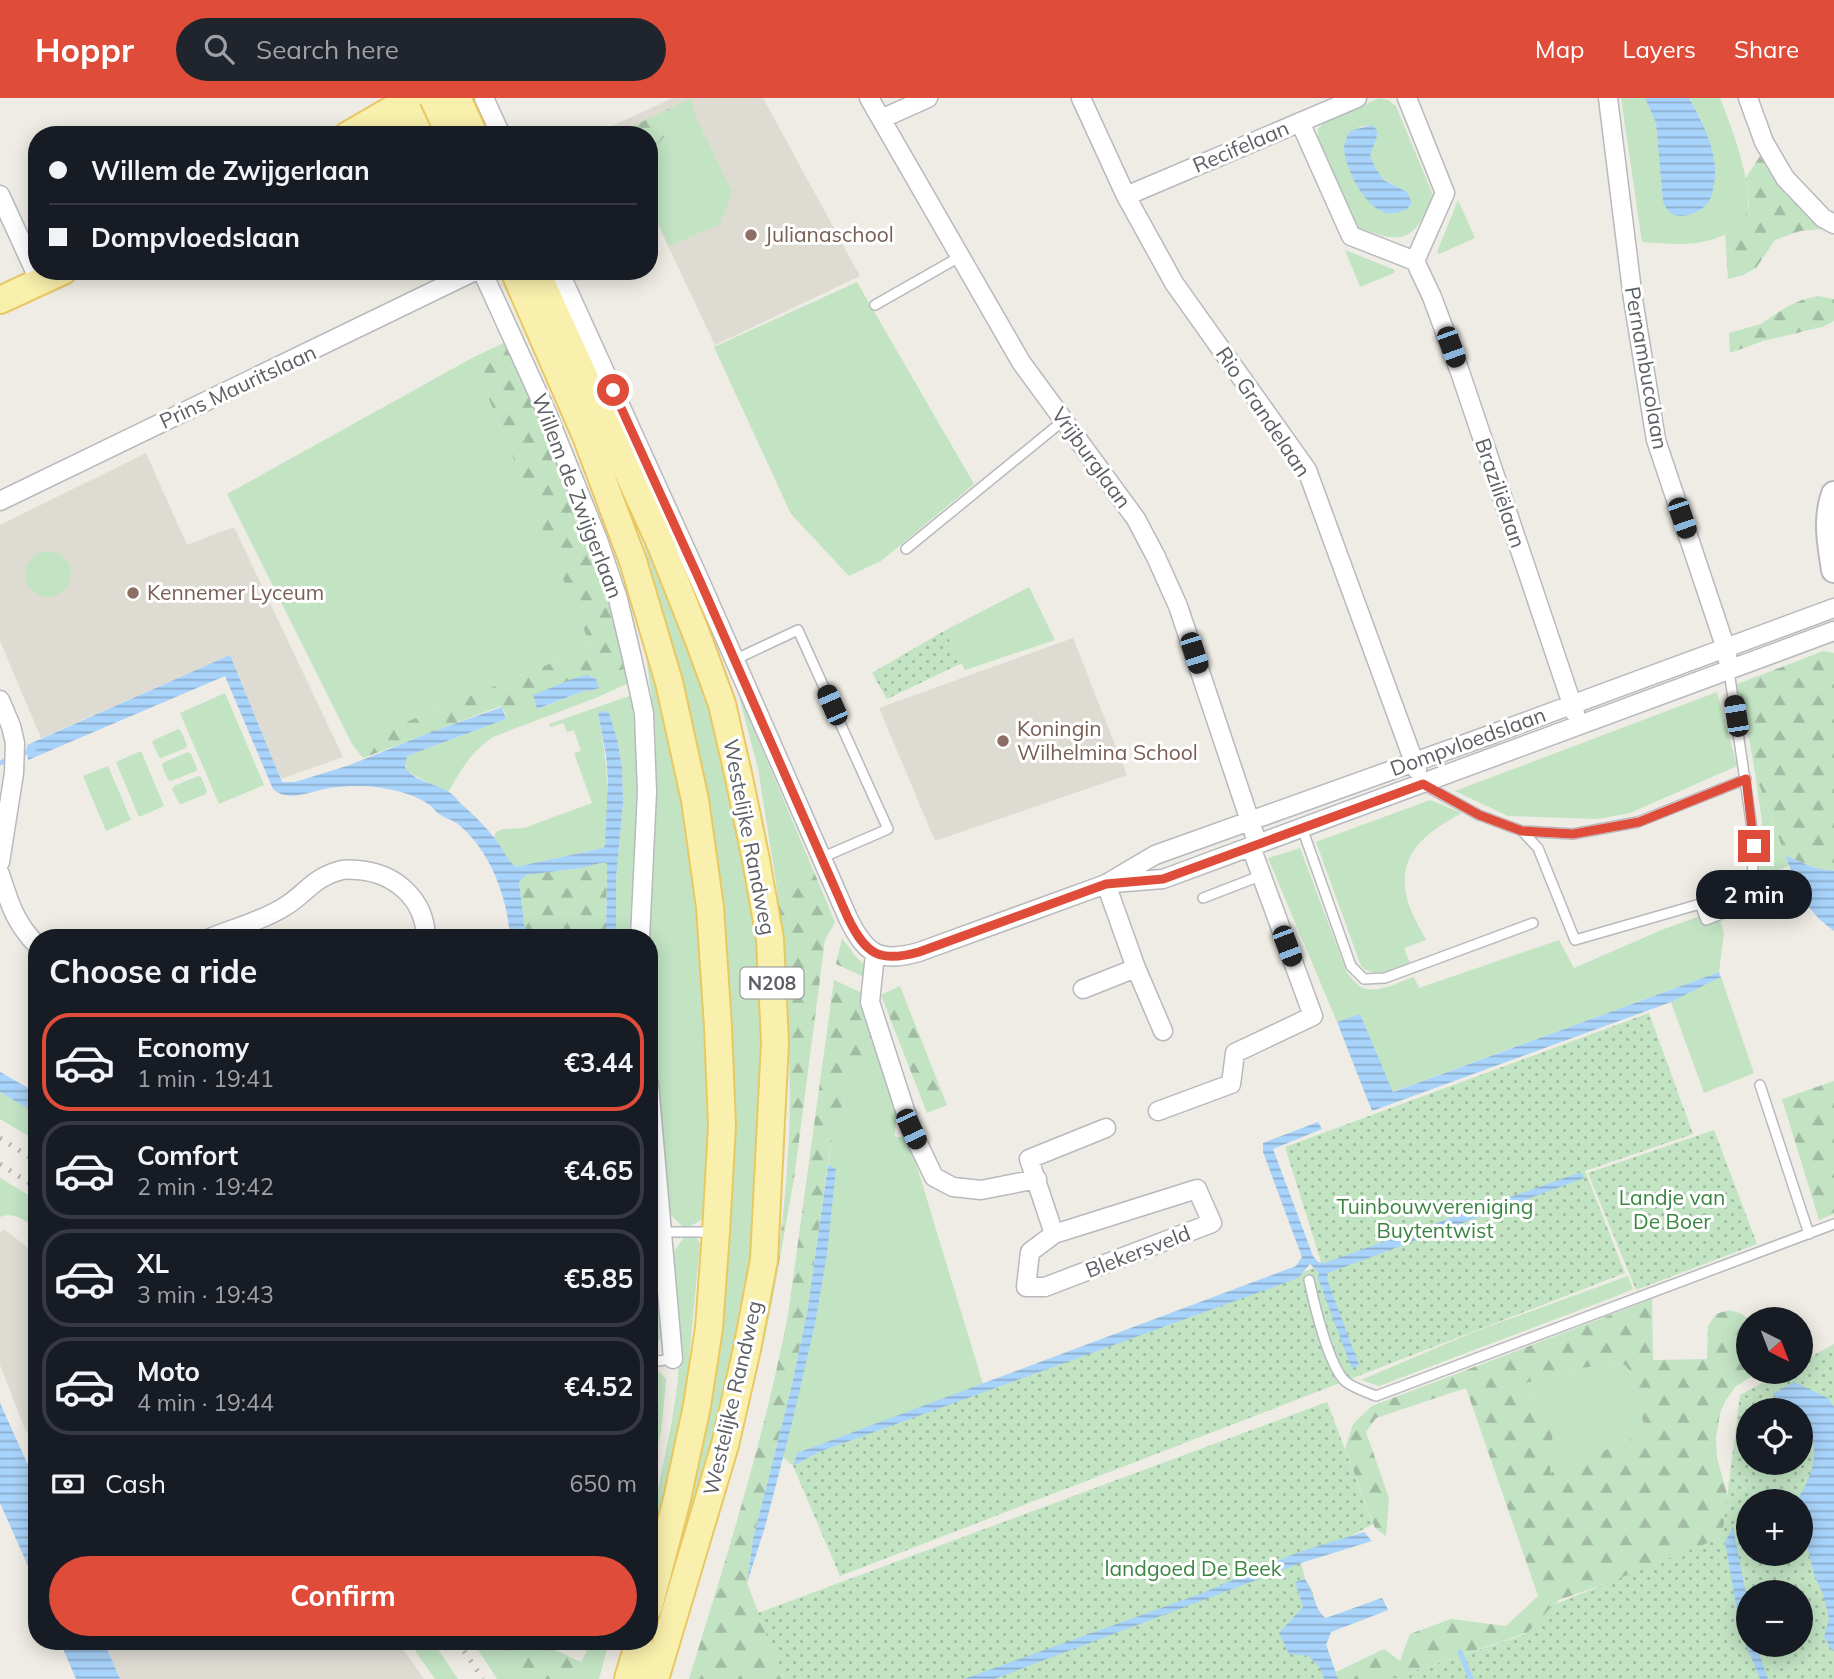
<!DOCTYPE html>
<html lang="en">
<head>
<meta charset="utf-8">
<style>
	body { margin:0; font-family:Mulish,sans-serif; background:#20242c; color:#f1f3f6; height:100vh; display:flex; flex-direction:column; font-size:26px; white-space:nowrap }
	* { box-sizing:border-box; margin:0 }
	p { font-size:23px; color:#9ea1a6 }
	.icon { flex:none; width:38px; height:38px; fill:none; stroke:currentColor; stroke-width:2; stroke-linecap:round; stroke-linejoin:round }
	.map { position:relative; flex:1; overflow:hidden }
	.panel { position:absolute; left:28px; top:831px; width:630px; height:721px; display:flex; flex-direction:column; background:#171b24; border-radius:28px; box-shadow:0 4px 18px #0003 }
	.panel>* { flex:none }
	.hud { position:absolute; left:28px; top:28px; width:630px; height:154px; border-radius:28px; box-shadow:0 4px 18px #0003; display:grid; align-content:center; height:154px; padding:0 21px; background:#171b24 }
	.needle { width:46px; rotate:138deg }
	.fabs { position:absolute; left:1736px; top:1209px; display:grid; gap:14px }
	.fabs a { display:grid; place-items:center; width:77px; height:77px; border-radius:50%; background:#171b24; box-shadow:0 4px 18px #0003; font-size:35px }
	.end { position:absolute; width:32px; height:32px; margin:-16px; border:9px solid #df4c39; background:#fff; box-shadow:0 0 0 4px #fff }
	.from { border-radius:50% }
	.bubble { position:absolute; height:49px; border-radius:24px; background:#171b24; box-shadow:0 4px 18px #0003; font-size:23px; font-weight:700; line-height:49px; text-align:center }
	.car { position:absolute; width:21px; height:42px; margin:-21px -10px; border-radius:9px; box-shadow:0 0 5px 2px #0007; background:linear-gradient(#222 24%,#8ab4d8 0 40%,#222 0 76%,#8ab4d8 0 86%,#222 0) }
	.hud b { display:flex; align-items:center; gap:24px; height:66px; font-size:26px }
	.hud b+b { border-top:2px solid #363941 }
	.hud i { width:18px; height:18px; background:#f1f3f6 }
	ul { padding:0; list-style:none }
	li { display:flex; align-items:center; gap:21px; height:98px; margin:0 14px 10px; padding:0 7px; border:4px solid #363941; border-radius:28px }
	li div { flex:1 }
	li b { display:block; font-size:26px }
	li em { font-style:normal; font-weight:700 }
	li.current { border-color:#df4c39 }
	li>.icon { width:63px; height:63px; stroke-width:1.5 }
	h2 { padding:0 21px; font-size:32px; line-height:84px }
	.pay { display:flex; align-items:center; gap:18px; height:77px; padding:0 21px; font-size:26px }
	.pay p { margin-inline-start:auto }
	.button { display:flex; gap:14px; margin-top:auto; padding:14px 21px }
	.button a { flex:1; height:80px; border-radius:42px; background:#df4c39; color:#fff; font-size:28px; font-weight:700; line-height:80px; text-align:center }
	header { display:flex; align-items:center; gap:42px; box-sizing:border-box; height:98px; padding:0 35px; background:#df4c39; color:#fff }
	header strong { font-size:33px }
	nav { display:flex; gap:38px; margin-inline-start:auto; font-size:24px }
	.search { width:490px; height:63px; background:#20242c; display:flex; align-items:center; gap:18px; box-sizing:border-box; padding:0 24px; border-radius:38px; color:#9ea1a6; font-size:26px }
	.map>svg:first-child { display:block }
	.education { fill:#dedbd3 }
	.grass { fill:#c2e4c3; fill-rule:evenodd }
	.forest { fill:url(#forest-firs); fill-rule:evenodd }
	.park { fill:url(#park-dots); fill-rule:evenodd }
	.water { fill:url(#water-rules) }
	.lines { fill:none; stroke-linecap:round; stroke-linejoin:round }
	.stream { stroke:#a8d3fa; stroke-width:5 }
	.lane-casing { stroke:#b7b9be; stroke-width:12 }
	.street-casing { stroke:#b7b9be; stroke-width:21 }
	.secondary-casing { stroke:#b8bac0; stroke-width:28 }
	.primary-casing { stroke:#e9c862; stroke-width:30 }
	.lane { stroke:#fff; stroke-width:9 }
	.street { stroke:#fff; stroke-width:18 }
	.secondary { stroke:#fff; stroke-width:24 }
	.primary { stroke:#faf0ad; stroke-width:26 }
	.rail { stroke:#b3b3b4; stroke-width:5; stroke-dasharray:2 9; stroke-linecap:butt }
	.primary-bridge-casing { stroke:#e9c862; stroke-width:30; stroke-linecap:butt }
	.primary-bridge { stroke:#faf0ad; stroke-width:26 }
	.route { stroke:#df4c39; stroke-width:9 }
	.education-dot { fill:#8d6e63; stroke:#fff; stroke-width:2.5 }
	.labels { text-anchor:middle; stroke-width:6; stroke-linejoin:round; paint-order:stroke }
	.shield { fill:#fff; stroke:#8d8f92; stroke-width:2 }
	.shield-label { font-size:19px; font-weight:bold; fill:#5c5f64 }
	.street-label { font-size:21px; fill:#5c5f64; stroke:#fff }
	.education-label { font-size:21px; fill:#785e54; stroke:#fff; text-anchor:start }
	.park-label { font-size:21px; fill:#3b8541; stroke:#fff }
</style>
</head>
<body>
<header>
<strong>Hoppr</strong>
<div class="search"><svg class="icon" aria-label="search" viewBox="0 0 24 24"><circle cx="10" cy="10" r="6"/><path d="M15 15l6 6"/></svg>Search here</div>
<nav><a>Map</a><a>Layers</a><a>Share</a></nav>
</header>
<div class="map">
<svg width="1834" height="1581" viewBox="0 0 1834 1581">
	<defs>
		<pattern id="forest-firs" width="22" height="20" patternUnits="userSpaceOnUse" patternTransform="scale(1.75)"><rect width="22" height="20" fill="#c2e4c3"/><path d="M5 1l3.5 6h-7zM16 11l3.5 6h-7z" fill="#a1bca2"/></pattern>
		<pattern id="park-dots" width="8" height="8" patternUnits="userSpaceOnUse" patternTransform="scale(1.75)"><rect width="8" height="8" fill="#c2e4c3"/><path d="M2 2h.1M6 6h.1" fill="none" stroke="#a1bca2" stroke-width="1.8" stroke-linecap="round"/></pattern>
		<pattern id="water-rules" width="6" height="5" patternUnits="userSpaceOnUse" patternTransform="scale(1.75)"><rect width="6" height="5" fill="#a8d3fa"/><path d="M0 2.5h6" fill="none" stroke="#8caece"/></pattern>
	</defs>
	<rect width="100%" height="100%" fill="#eeece4"/>
	<path class="education" d="M673 0H763L860 178 715 247 649 108V37H592Z
		M146 355 187 447 234 429 343 659 281 681 230 557 41 640 0 543V427Z
		M1073 540 1127 677 935 743 879 610Z
		M4 1131 37 1157V1331L26 1334 0 1267V1135Z
		M104 1544H398L424 1581H120Z"/>
	<path class="grass" d="M1379 0 1388 2 1396 8 1433 97C1414 146 1402 146 1356 129L1318 39V31L1323 25ZM1371 27 1378 36C1375 42 1370 52 1370 58 1371 78 1393 86 1407 94L1351 77 1359 29Z
		M1621 0H1645L1656 25 1663 105 1702 23 1689 0H1720C1730 26 1760 100 1743 124 1741 127 1737 128 1735 130 1707 151 1674 146 1642 144Z
		M692 5 695 17 732 94 720 126 669 148 649 107V57Z
		M1458 102 1475 140 1439 156 1437 154Z
		M1345 152 1395 172 1394 175 1360 189Z
		M857 184 974 386 881 463 849 478 791 416 714 249Z
		M472 260 591 549 352 646 227 396Z
		M628 396 710 606 758 818 766 937 754 1150 730 1292 657 1535 664 1491 727 1150 733 1092 734 964 727 865 698 661 678 569 644 447 625 397Z
		M25 476a23 23 0 1 1 46 0a23 23 0 1 1-46 0Z
		M1029 489 1055 542 965 572 944 533Z
		M641 521 671 631 706 861 711 1043 704 1120 689 1129H683L670 1116 651 927 649 890V840L657 697 655 624Z
		M629 569 631 584 598 599 493 639C472 653 461 671 449 693L443 692 406 673 405 662 407 658 506 621 505 615 535 605 538 611 586 592 590 593 598 590 596 581Z
		M737 591 814 774 776 784 758 670Z
		M1717 594 1737 668 1630 715 1597 721 1508 718 1455 693Z
		M225 595 264 687 219 706 180 615Z
		M632 597 641 645 635 840H616V781L623 705 622 670 618 645 606 613 598 616C606 659 612 703 605 747L603 750 516 769 509 763 494 739 496 734 503 731 524 730 592 705 574 655 581 653 574 632 567 634 563 625 551 629 549 626Z
		M178 631 181 633 187 647 186 650 161 660 159 659 152 644 154 642Z
		M141 653 164 708 139 719 116 664Z
		M188 654 191 656 197 670 196 673 171 683 168 682 162 668 163 665Z
		M108 668 131 722 106 733 83 678Z
		M1755 675 1789 768 1755 781 1762 724Z
		M198 678 201 679 207 693 206 696 181 706 179 705 172 691 174 688Z
		M1430 702 1462 715C1429 733 1398 753 1406 796 1409 812 1419 828 1426 842L1404 850 1410 865C1392 871 1376 882 1361 868L1316 744Z
		M1300 750 1347 875C1351 879 1355 885 1359 888 1374 898 1399 884 1414 879L1419 890 1559 842 1574 870 1664 831 1717 812 1724 835 1719 874 1392 994 1360 917 1337 924 1268 760Z
		M1721 879 1754 975 1704 995 1671 904Z
		M874 938 897 998 895 1039H908L983 1286 797 1355 793 1368 783 1359 815 1226 836 1071 828 1067C834 1023 850 975 874 938Z
		M0 994 37 1016V1043L0 1021Z
		M0 1080 37 1102V1131C26 1123 14 1113 0 1119Z
		M689 1137C695 1137 698 1141 700 1146L689 1261V1295L649 1476V1435L672 1323 678 1281 679 1245 674 1153 683 1141Z
		M649 1145 654 1146 663 1235 657 1247 649 1255Z
		M1628 1178 1633 1191 1614 1199 1379 1288 1361 1282 1476 1233Z
		M1619 1265 1625 1267 1630 1273 1646 1335 1550 1376 1549 1325C1544 1308 1530 1298 1518 1287 1551 1278 1585 1267 1619 1265Z
		M649 1272 660 1274 666 1281V1285L661 1333 649 1387Z
		M409 1544H433L458 1581H435Z
		M473 1544H499L522 1581H497Z
		M590 1544H609L599 1581H577Z"/>
	<path class="forest" d="M692 0V5L649 57V37H614Z
		M1760 58 1785 96 1823 131 1800 133 1775 142 1756 170 1743 177 1728 181 1725 137 1744 123 1749 105 1746 80Z
		M1818 198 1834 201V223L1822 229 1763 243 1730 255 1729 235 1761 226 1788 208 1802 202Z
		M508 243 611 484 629 569 596 581 591 578 533 598 535 605 505 615 501 608 363 660 352 646 591 549 472 260Z
		M1823 553 1834 555V773L1812 769 1785 757 1755 675 1750 645 1735 587Z
		M604 763 607 766 606 840H526L519 784 526 777 581 770Z
		M814 774 835 824 825 842 794 1081 771 1210 760 1261C765 1223 772 1188 779 1150 784 1114 787 1076 789 1039 792 954 785 869 776 784Z
		M842 840 855 858 868 870 864 879 836 866Z
		M834 882 862 895 874 938 868 947 845 997 830 1050 807 1215 791 1291 753 1441 747 1485 784 1581H689C726 1461 764 1341 788 1217Z
		M900 888 947 1007 927 1015 881 897Z
		M1834 983V1116L1819 1122 1782 1001Z
		M1652 1201 1653 1262 1707 1261 1708 1228 1716 1216 1729 1212 1740 1215 1749 1221 1748 1274H1759L1736 1288 1726 1302 1720 1315 1716 1340 1717 1360 1726 1392 1733 1429 1725 1444 1559 1502 1532 1533 1392 1581H1338L1336 1574 1384 1551 1400 1563 1410 1536 1451 1521 1506 1528 1538 1498 1466 1290 1376 1320 1366 1334 1389 1400 1386 1438 1375 1430 1345 1351 1353 1326 1372 1308ZM1619 1265 1625 1267 1630 1273 1646 1335 1550 1375C1552 1354 1557 1329 1542 1310 1536 1302 1526 1295 1519 1287 1551 1278 1585 1267 1619 1265Z
		M499 1544H551L557 1553 581 1564 587 1553 577 1581H522Z"/>
	<path class="park" d="M944 533 962 565 887 601 872 575Z
		M1649 915 1693 1036 1585 1073 1625 1175 840 1478 793 1368 819 1354 1322 1167 1285 1049Z
		M1714 1032 1757 1146 1636 1192 1588 1075Z
		M1834 1246V1581H1391L1526 1536 1553 1507 1722 1439 1740 1297 1783 1274H1801V1264ZM1748 1312H1801V1365H1748ZM1748 1404H1801V1456H1748ZM1748 1494H1801V1547H1748Z
		M1327 1304 1373 1426 1301 1465 1305 1481 1311 1490 1319 1515 1326 1520 1382 1500 1388 1512 1331 1534 1326 1547 1338 1581H784L758 1515Z"/>
	<path class="water" d="M1645 0H1689C1700 19 1710 39 1714 61 1716 74 1715 88 1711 99 1706 113 1682 124 1669 114 1667 111 1665 108 1663 105L1656 25Z
		M1371 27 1376 31 1378 35 1370 58 1376 71 1384 82 1407 94 1412 105 1406 112C1399 114 1391 117 1384 114 1364 108 1344 69 1344 49 1345 43 1347 38 1350 33Z
		M230 557 282 684H295L350 667 426 636 502 609 506 621 407 658 405 669C415 687 448 685 459 704 473 716 485 728 496 742 503 751 507 763 516 769L603 750 605 747 608 683 606 657 598 615 605 613 609 615 618 645 622 670 623 705 616 781V840H606L607 776V766L604 764 581 770 526 777 519 784 526 840H510C508 800 490 752 458 726 452 722 445 720 439 716 436 714 434 711 432 709 416 694 376 687 355 688 347 688 337 689 329 690 311 693 288 705 273 691L225 578 28 662 27 647Z
		M588 577 596 581 599 590 590 593 586 592 537 611 533 597 575 580Z
		M1785 757 1812 769 1834 773V833L1819 821 1802 801Z
		M1719 874 1721 879 1671 904 1372 1013 1337 924 1360 916 1393 994Z
		M0 974 37 995V1016L0 994Z
		M1318 1024 1322 1031 1273 1051 1313 1158 1318 1164 1324 1165 1581 1074 1584 1080 1328 1175 1327 1181 1359 1267 1352 1271 1319 1183 1318 1178 1319 1175 1310 1166 1298 1180 819 1354 793 1368 797 1355 1296 1168 1302 1159 1263 1054V1045Z
		M828 1067 836 1071 827 1156 815 1226 792 1325 765 1429 747 1485 753 1441 791 1291 807 1215Z
		M1794 1284 1828 1300 1834 1309V1553L1832 1552 1824 1539 1829 1520 1823 1496 1814 1476 1804 1437 1801 1432V1404L1796 1403C1812 1380 1825 1346 1801 1323V1312H1790L1773 1296Z
		M0 1305 37 1387V1488L0 1405Z
		M1733 1429 1748 1507V1547H1756L1768 1581H1760L1741 1535 1725 1444Z
		M1364 1434 1372 1443 1301 1465 994 1581H964L1200 1496 1299 1454Z
		M1305 1481C1314 1494 1314 1512 1326 1520L1382 1500 1388 1512 1331 1534 1326 1547 1338 1581H1324L1320 1570 1309 1558 1289 1556 1279 1535 1303 1509 1295 1484Z
		M60 1544H104L120 1581H76Z"/>
	<g class="lines">
		<path class="stream" d="M0 665 34 651
			M1460 1554 1471 1581"/>
		<g class="lane-casing">
			<path id="lane" d="M875 207 961 158
				M906 451 1064 322
				M734 562 798 532 888 731 821 760
				M1729 573 1754 744 1752 784 1747 793 1781 779
				M1424 687 1479 717 1522 733 1573 736 1638 724 1746 681
				M1302 730 1351 868 1364 881 1385 880 1533 825
				M1522 733 1538 750 1575 842 1700 806 1706 822 1729 813 1747 793
				M1203 800 1260 778
				M1760 987 1809 1136
				M649 1138 662 1134H715
				M1309 1182C1314 1205 1329 1269 1346 1284 1354 1290 1366 1294 1376 1298L1834 1126
				M649 1264 673 1261"/>
		</g>
		<g class="street-casing">
			<path id="street" d="M484 0 501 37
				M869 0 1021 264 1136 421 1156 459 1178 508 1258 747
				M1081 0 1126 98 1174 185 1307 372 1417 672
				M1407 0 1445 95 1415 163
				M1608 0 1633 201 1656 342 1726 551 1728 563
				M1748 0 1764 44 1785 80 1823 120 1834 126
				M881 21 928 0
				M1300 24 1351 138 1415 163
				M0 97 40 184
				M1126 98 1357 0
				M1415 163 1432 199 1460 274 1575 615
				M482 173 546 313 598 442 618 501 632 560 644 615 647 694 640 840
				M559 173 700 483 848 820C866 857 880 865 919 854L1106 786 1155 757 1487 638 1834 510
				M0 403 475 173
				M0 602 11 628 15 645 14 675 0 764
				M0 776C9 804 15 825 37 847
				M1113 785 1163 781 1834 533
				M1106 786 1136 870 1163 933
				M210 840C234 830 262 823 284 809 306 796 313 779 342 772 347 771 353 772 358 772 395 775 425 801 426 840
				M875 856 870 904 911 1031 934 1079 953 1089 981 1092 1037 1081
				M1083 891 1136 870
				M649 986 673 1261
				M1158 1013 1231 986 1235 955 1313 918 1251 749
				M1054 1136 1197 1091 1212 1125 1045 1189H1026L1030 1154 1054 1136 1029 1061 1106 1030"/>
		</g>
		<g class="secondary-casing">
			<path id="secondary" d="M1834 396C1825 421 1830 446 1834 472"/>
		</g>
		<g class="primary-casing">
			<path id="primary" d="M348 37 412 0
				M386 37 413 27 459 6
				M514 173 586 338 633 463 669 584 695 702 710 809 718 929 722 1028 716 1134 709 1230 697 1308 677 1401 649 1509
				M536 173 661 447 699 543 722 606 739 680 756 762 770 841 775 944 764 1162 747 1251 725 1347 655 1581
				M0 202 63 173
				M628 1581 639 1544"/>
		</g>
		<use href="#lane" class="lane"/>
		<use href="#street" class="street"/>
		<use href="#secondary" class="secondary"/>
		<use href="#primary" class="primary"/>
		<path class="rail" d="M0 1040 37 1064
			M0 1066 37 1090
			M458 1544 483 1581"/>
		<g class="primary-bridge-casing">
			<path id="primary-bridge" d="M433 0 450 37
				M457 0 474 37"/>
		</g>
		<use href="#primary-bridge" class="primary-bridge"/>
	</g>
	<g class="lines">
		<path class="route" d="M613 292 700 483 848 820C866 857 880 865 919 854L1106 786 1163 781 1423 686 1479 717 1522 733 1573 736 1639 724 1746 681 1754 748"/>
	</g>
	<g class="education-dot">
		<circle cx="751" cy="137" r="7"/>
		<circle cx="133" cy="495" r="7"/>
		<circle cx="1003" cy="643" r="7"/>
	</g>
	<g class="labels">
		<rect class="shield" x="740.5" y="869.5" width="63" height="31" rx="5"/>
		<g class="shield-label">
			<text x="772" y="892">N208</text>
		</g>
		<g class="street-label">
			<text transform="translate(1241 49) rotate(-23)" y="7">Recifelaan</text>
			<text transform="translate(1646 270) rotate(80)" y="7">Pernambucolaan</text>
			<text transform="translate(238 289) rotate(-25)" y="7">Prins Mauritslaan</text>
			<text transform="translate(1263 314) rotate(56)" y="7">Rio Grandelaan</text>
			<text transform="translate(1091 360) rotate(54)" y="7">Vrijburglaan</text>
			<text transform="translate(1500 395) rotate(71)" y="7">Braziliëlaan</text>
			<text transform="translate(577 398) rotate(69)" y="7">Willem de Zwijgerlaan</text>
			<text transform="translate(1468 644) rotate(-20)" y="7">Dompvloedslaan</text>
			<text transform="translate(749 739) rotate(79)" y="7">Westelijke Randweg</text>
			<text transform="translate(1138 1154) rotate(-21)" y="7">Blekersveld</text>
			<text transform="translate(733 1300) rotate(-77)" y="7">Westelijke Randweg</text>
		</g>
		<g class="education-label">
			<text x="765" y="144">Julianaschool</text>
			<text x="147" y="502">Kennemer Lyceum</text>
			<text x="1017" y="638">Koningin<tspan x="1017" dy="24">Wilhelmina School</tspan></text>
		</g>
		<g class="park-label">
			<text x="1672" y="1107">Landje van<tspan x="1672" dy="24">De Boer</tspan></text>
			<text x="1435" y="1116">Tuinbouwvereniging<tspan x="1435" dy="24">Buytentwist</tspan></text>
			<text x="1193" y="1478">landgoed De Beek</text>
		</g>
	</g>
</svg>
<div class="fabs">
<a><svg class="needle" viewBox="-14 -14 28 28"><path d="M0-13l5 13h-10z" fill="#e53935"/><path d="M0 13l5-13h-10z" fill="#9ea1a6"/></svg></a>
<a><svg class="icon" aria-label="locate" viewBox="0 0 24 24"><circle cx="12" cy="12" r="6"/><path d="M12 2v4M12 18v4M2 12h4M18 12h4"/></svg></a>
<a>+</a>
<a>−</a>
</div>
<i class="end from" style="left:613px;top:292px"></i>
<i class="end" style="left:1754px;top:748px"></i>
<div class="bubble" style="left:1696px;top:772px;width:116px">2 min</div>
<i class="car" style="left:1451px;top:249px;rotate:160deg"></i>
<i class="car" style="left:1682px;top:420px;rotate:161deg"></i>
<i class="car" style="left:1194px;top:555px;rotate:162deg"></i>
<i class="car" style="left:832px;top:607px;rotate:336deg"></i>
<i class="car" style="left:1736px;top:618px;rotate:351deg"></i>
<i class="car" style="left:1287px;top:848px;rotate:159deg"></i>
<i class="car" style="left:911px;top:1031px;rotate:155deg"></i>
<div class="hud">
<b><i class="from"></i>Willem de Zwijgerlaan</b>
<b><i></i>Dompvloedslaan</b>
</div>
<section class="panel">
<h2>Choose a ride</h2>
<ul>
<li class="current"><svg class="icon" aria-label="car" viewBox="0 0 24 24"><path d="M5 17H2v-5l4-1 3-4h7l3 4 3 1v5h-3M9 17h6M6 11h13"/><circle cx="7" cy="17" r="2"/><circle cx="17" cy="17" r="2"/></svg><div><b>Economy</b><p>1 min · 19:41</p></div><em>€3.44</em></li>
<li><svg class="icon" aria-label="car" viewBox="0 0 24 24"><path d="M5 17H2v-5l4-1 3-4h7l3 4 3 1v5h-3M9 17h6M6 11h13"/><circle cx="7" cy="17" r="2"/><circle cx="17" cy="17" r="2"/></svg><div><b>Comfort</b><p>2 min · 19:42</p></div><em>€4.65</em></li>
<li><svg class="icon" aria-label="car" viewBox="0 0 24 24"><path d="M5 17H2v-5l4-1 3-4h7l3 4 3 1v5h-3M9 17h6M6 11h13"/><circle cx="7" cy="17" r="2"/><circle cx="17" cy="17" r="2"/></svg><div><b>XL</b><p>3 min · 19:43</p></div><em>€5.85</em></li>
<li><svg class="icon" aria-label="car" viewBox="0 0 24 24"><path d="M5 17H2v-5l4-1 3-4h7l3 4 3 1v5h-3M9 17h6M6 11h13"/><circle cx="7" cy="17" r="2"/><circle cx="17" cy="17" r="2"/></svg><div><b>Moto</b><p>4 min · 19:44</p></div><em>€4.52</em></li>
</ul>
<div class="pay"><svg class="icon" aria-label="cash" viewBox="0 0 24 24"><path d="M3 7h18v10H3z"/><circle cx="12" cy="12" r="2"/></svg>Cash<p>650 m</p></div>
<div class="button"><a>Confirm</a></div>
</section>
</div>
</body>
</html>
